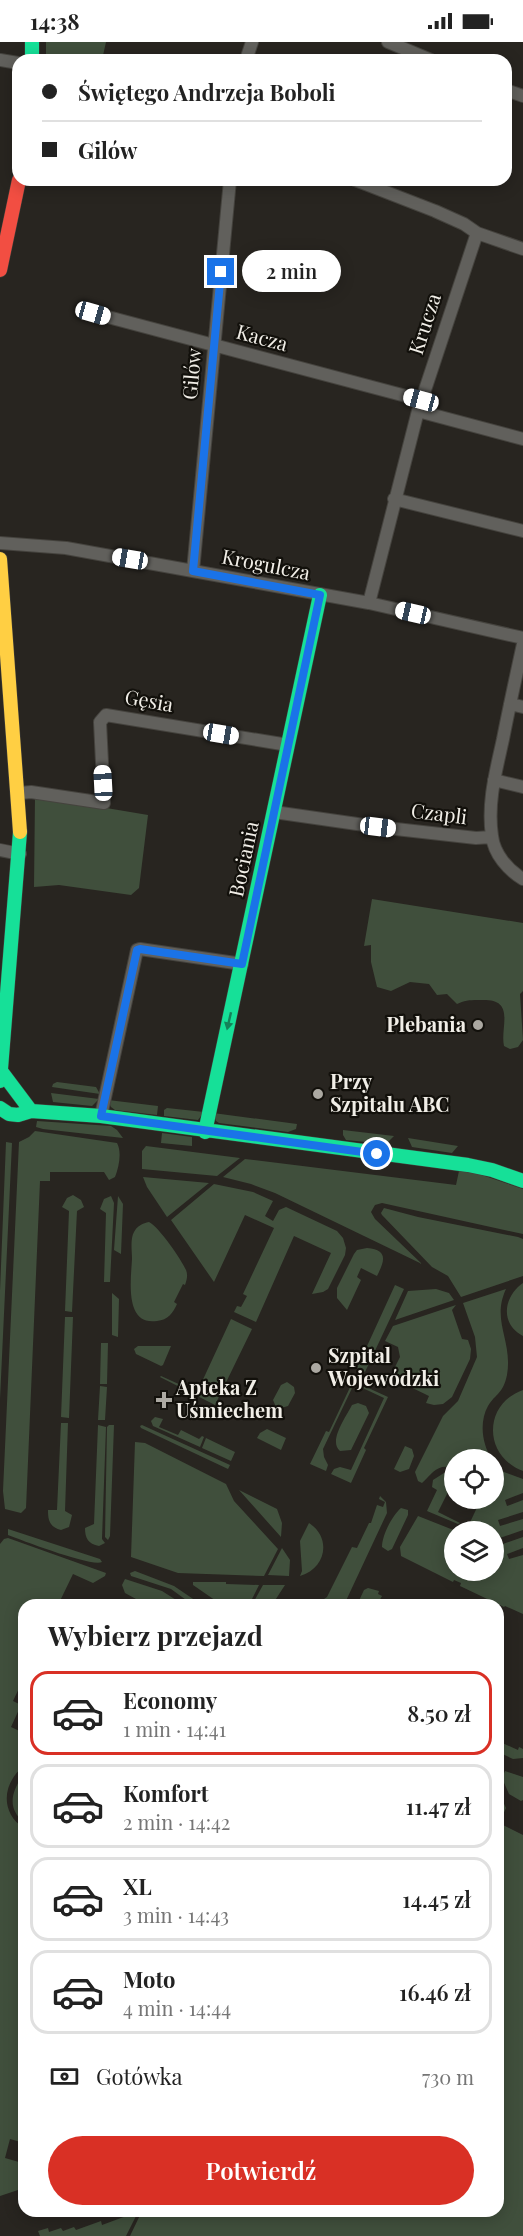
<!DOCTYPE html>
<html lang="pl">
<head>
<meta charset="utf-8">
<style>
	body { margin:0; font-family:"Playfair Display",serif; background:#f6f6f6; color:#222; height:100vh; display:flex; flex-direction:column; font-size:22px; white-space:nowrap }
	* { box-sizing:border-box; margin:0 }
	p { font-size:20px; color:#767676 }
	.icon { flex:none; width:33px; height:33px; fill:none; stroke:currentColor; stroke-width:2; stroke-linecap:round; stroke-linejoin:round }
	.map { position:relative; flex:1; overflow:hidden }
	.side { position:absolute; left:18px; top:1557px; width:486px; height:618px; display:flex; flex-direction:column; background:#fff; border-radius:18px; box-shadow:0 3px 15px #0003 }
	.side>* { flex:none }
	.banner { position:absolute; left:12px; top:12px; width:500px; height:132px; border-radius:18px; box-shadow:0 3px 15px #0003; display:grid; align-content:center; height:132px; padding:0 30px; background:#fff }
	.controls { position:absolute; left:444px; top:1407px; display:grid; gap:12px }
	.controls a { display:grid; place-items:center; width:60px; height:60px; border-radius:50%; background:#fff; box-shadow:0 3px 15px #0003; font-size:30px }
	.end { position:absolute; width:27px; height:27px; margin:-14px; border:8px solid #1a73e8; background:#fff; box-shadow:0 0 0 3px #fff }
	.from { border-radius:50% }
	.bubble { position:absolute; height:42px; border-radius:21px; background:#fff; box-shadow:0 3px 15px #0003; font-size:20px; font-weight:600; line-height:42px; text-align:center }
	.car { position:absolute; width:18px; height:36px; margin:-18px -9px; border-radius:8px; box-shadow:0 0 4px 2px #0007; background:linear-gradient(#fff 24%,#345 0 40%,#fff 0 76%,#345 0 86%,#fff 0) }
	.banner b { display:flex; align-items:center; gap:21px; height:57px; font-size:22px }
	.banner b+b { border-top:2px solid #e0e0e0 }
	.banner i { width:15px; height:15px; background:#222 }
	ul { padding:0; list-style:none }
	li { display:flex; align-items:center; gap:18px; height:84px; margin:0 12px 9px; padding:0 18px; border:3px solid #e0e0e0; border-radius:18px }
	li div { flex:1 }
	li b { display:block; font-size:22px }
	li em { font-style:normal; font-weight:600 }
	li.current { border-color:#d93025 }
	li>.icon { width:54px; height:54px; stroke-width:1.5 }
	h2 { padding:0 30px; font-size:27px; line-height:72px }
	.pay { display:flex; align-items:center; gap:15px; height:66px; padding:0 30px; font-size:22px }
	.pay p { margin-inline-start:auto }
	.primary-button { display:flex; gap:12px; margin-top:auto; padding:12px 30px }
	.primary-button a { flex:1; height:69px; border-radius:36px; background:#d93025; color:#fff; font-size:24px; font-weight:600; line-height:69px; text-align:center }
	.status { display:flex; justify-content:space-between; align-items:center; height:42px; padding:0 30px; background:#fff; direction:ltr }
	.status svg { height:16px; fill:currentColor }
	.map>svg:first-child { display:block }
	.green { fill:#404f3c }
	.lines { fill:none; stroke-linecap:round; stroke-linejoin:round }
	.street-casing { stroke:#45433e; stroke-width:14 }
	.fast-casing { stroke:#45433e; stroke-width:15 }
	.slow-casing { stroke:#45433e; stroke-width:15 }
	.jam-casing { stroke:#45433e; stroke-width:15 }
	.street { stroke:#61605c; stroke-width:12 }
	.fast { stroke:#16e098; stroke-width:14 }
	.slow { stroke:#ffcf43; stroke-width:14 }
	.jam { stroke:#f24e42; stroke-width:14 }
	.oneway { fill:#148259 }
	.route { stroke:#1a73e8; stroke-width:8 }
	.poi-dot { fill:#aba8a1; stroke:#12100b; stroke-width:2 }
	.labels { text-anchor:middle; stroke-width:4.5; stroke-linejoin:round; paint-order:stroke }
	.street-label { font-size:20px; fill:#f1eee7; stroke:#12100b }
	.poi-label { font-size:20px; font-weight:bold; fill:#f1eee7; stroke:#12100b; text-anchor:start }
</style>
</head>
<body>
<div class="status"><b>14:38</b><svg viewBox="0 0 49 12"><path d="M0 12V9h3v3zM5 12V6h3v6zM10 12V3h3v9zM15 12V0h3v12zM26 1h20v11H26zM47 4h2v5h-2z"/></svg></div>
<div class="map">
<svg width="523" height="2194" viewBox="0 0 523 2194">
	<rect width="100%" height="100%" fill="#282520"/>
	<path class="green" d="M46 0H106L102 18H46Z
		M35 754 148 773 139 846 131 853 59 843 34 845Z
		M372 857 523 881V949L520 952 523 998 518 1005 510 1007 504 1004C500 986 515 959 486 958 475 958 466 957 457 962L447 952 437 953 429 942 410 940 391 949 377 945 371 920V903L364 904Z
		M57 1040 96 1045 100 1052 52 1045 53 1042Z
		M51 1051 99 1057 92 1064 53 1060Z
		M108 1058 158 1064 157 1073 115 1068 111 1065Z
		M167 1066 204 1070 198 1078 164 1074V1068Z
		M213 1071 297 1082 296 1087 288 1090 219 1081 216 1079Z
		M37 1079 111 1084 117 1088 123 1096 43 1087 36 1085Z
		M343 1088 394 1094 386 1102 346 1098 343 1093Z
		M35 1089 117 1101C122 1110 119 1125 115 1135L109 1138 104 1130H50V1139H40L26 1466 21 1471 5 1467 3 1449 19 1100 29 1095Z
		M162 1091 192 1095V1104L161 1101Z
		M408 1096 458 1104 452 1111 412 1105Z
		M6 1100 12 1101 0 1357V1249Z
		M146 1104 240 1116 217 1134 142 1127V1109Z
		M245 1117 456 1143 459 1129 476 1131 523 1147V1192L382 1161 375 1163 371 1170 375 1177 422 1222 275 1151 251 1142 223 1135Z
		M143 1135 209 1141 167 1175 147 1145Z
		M214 1142 253 1150 273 1159 265 1174 273 1179 279 1168 286 1165 337 1189 343 1196 346 1206 345 1213 328 1247 323 1250 312 1252 331 1211 294 1194 256 1280 234 1270 237 1264 241 1265 247 1254 243 1252 274 1186 245 1173 214 1240 171 1178Z
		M73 1153 81 1158 84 1165 77 1169 72 1270 65 1269 69 1169 62 1165 67 1156Z
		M111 1154 114 1161 110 1240H104L106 1171 100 1167 104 1157Z
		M118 1154 123 1162 121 1212 114 1208Z
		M384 1166 418 1175 518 1195 523 1197V1234L461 1255 448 1234 432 1225 382 1173 381 1171Z
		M149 1180C159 1185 181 1217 186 1228 188 1233 187 1237 185 1243L183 1242 174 1260 177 1262C173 1271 168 1278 157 1279 124 1284 131 1237 132 1217 132 1209 130 1197 134 1190 137 1184 143 1181 149 1180Z
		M367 1206C388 1208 385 1218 377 1234L361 1226 357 1235 361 1238 347 1268 337 1256V1246L354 1212 357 1208Z
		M523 1241V1294C500 1282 503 1255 523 1241Z
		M395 1243 404 1247 365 1330 357 1326Z
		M436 1247 449 1251 454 1258 395 1278 408 1249Z
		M506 1247C491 1279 513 1298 507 1333 503 1352 496 1351 488 1364 479 1380 482 1403 492 1417L454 1418V1426C437 1421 433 1431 422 1441L418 1439 415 1430 443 1374 458 1359 477 1315 475 1295 463 1261Z
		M112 1251 119 1257 118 1295 112 1293Z
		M456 1263 452 1268 462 1297 468 1298 471 1307 470 1317 452 1355 443 1362 434 1363 426 1361 429 1354 398 1339 394 1345 387 1341 400 1315 398 1305 385 1299 393 1284Z
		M65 1275H73L69 1376 61 1375Z
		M231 1277 252 1287 215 1363 160 1335 161 1334 194 1349 197 1343 200 1344Z
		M101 1301H108L107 1342H100Z
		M138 1304H171L163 1323 161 1324 136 1312 134 1307Z
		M353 1339 388 1355 364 1406 366 1408 351 1441 331 1432 334 1427 340 1425 351 1428 384 1356 354 1342 323 1407 324 1415 328 1423 326 1429 310 1422 326 1389 329 1390Z
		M287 1340 294 1345 295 1351 288 1364 281 1366 276 1365 273 1358 281 1343Z
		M100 1344 107 1345 105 1378H98Z
		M523 1348V1429C483 1414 483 1362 523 1348Z
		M358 1361 366 1364 369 1371 351 1408 340 1409C328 1399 346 1375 352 1363Z
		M155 1375 163 1377 159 1385 178 1393 181 1388 199 1397 202 1394 204 1395 200 1405 153 1384 151 1379Z
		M61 1381H68L65 1469 72 1473 69 1485 61 1488C50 1485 48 1479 48 1468H57Z
		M98 1383 106 1385 102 1497 105 1501 99 1504C88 1502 85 1496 85 1486L94 1482Z
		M109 1383H114L110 1494 108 1498 105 1495 107 1385Z
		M142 1383 230 1423 228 1427 141 1386 140 1384Z
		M267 1387 286 1396 281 1408 257 1396 260 1391Z
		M206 1396 235 1410 231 1419 202 1406Z
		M135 1400 145 1401 226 1442 234 1459 278 1507 264 1534 178 1531 131 1515Z
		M405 1404 412 1407 414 1414 409 1427 400 1430 394 1427Z
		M494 1419 504 1430 523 1437V1451L505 1458 507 1464 523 1458V1470L498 1478 500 1484 523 1477V1488L494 1498V1490L466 1489 481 1457 494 1456Z
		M444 1431 454 1434V1438L438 1470 460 1481 458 1482 427 1469 437 1448 432 1445 433 1438Z
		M239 1448 277 1467 282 1481 281 1495Z
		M380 1454 386 1460 387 1471 344 1563H292L321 1559 327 1555 352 1505 357 1506 369 1481H371L377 1463 383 1465 385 1460 379 1457Z
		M401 1466 408 1468V1473L392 1507 388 1509 382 1505C382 1493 392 1474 401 1466Z
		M418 1474 456 1489 454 1490V1528H494V1505L523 1495V1506L507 1512 509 1517 523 1513V1572L505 1564 504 1565 460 1544 461 1541 454 1538 453 1540 401 1514 400 1505Z
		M309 1481C332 1496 326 1526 300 1534L302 1529 300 1499Z
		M8 1487 100 1517 102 1520C91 1525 24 1499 8 1493Z
		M8 1496 106 1531 105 1534 93 1541 73 1532 58 1563H24V1636L13 1659 21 1663 11 1685 24 1691V1724C2 1741 0 1771 24 1786V2101L10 2097 5 2116 19 2120 24 2103V2146L0 2154V1502L4 1497Z
		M282 1506 290 1518 289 1534 268 1533Z
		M135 1529 174 1544 202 1563H193L171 1547 131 1534 130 1531Z
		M125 1537 162 1549 184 1563H147L125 1551 122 1543Z
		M193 1540H226V1542L259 1543 249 1563H222L193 1543Z
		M263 1543H285L272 1563H252Z
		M368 1546 379 1549 378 1552 382 1554 377 1563H357L364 1548Z
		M498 1699 518 1708 519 1705 523 1707V1716L513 1717 498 1710Z
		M505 1729 523 1735V1758L521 1759 509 1752 502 1736Z
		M24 1732V1780C6 1766 12 1748 24 1732Z
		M498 1749 506 1766 499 1781 523 1793V2194H130L142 2169H498Z
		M128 2169H132L136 2174 126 2194H40L38 2189 48 2186 49 2190 61 2186 63 2189 74 2185 76 2188 101 2179 102 2183 129 2173Z"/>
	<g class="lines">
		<g class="street-casing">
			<path id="street" d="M388 0 431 18
				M0 18 18 21
				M246 18 252 0
				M506 48 523 54
				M355 138 435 169 464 182 477 191 523 207
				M93 271 421 358
				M418 369 523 397
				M394 457 523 489
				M0 501 66 506 193 529 369 561 523 596
				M193 529 230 138
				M369 561 418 369 477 191
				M523 602C516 634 509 666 503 697 496 729 487 761 492 794 494 812 508 828 523 837
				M510 662 523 665
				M494 738 523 745
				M20 751 31 750 104 761 100 680 106 673 288 703
				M274 770 378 785 476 796 492 795
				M0 808 20 812
				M101 1074 137 908 140 907 242 922"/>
		</g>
		<g class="fast-casing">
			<path id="fast" d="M32 0V18
				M1 1029 31 1069
				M0 1039 20 790
				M0 1066 9 1072 18 1073 31 1069 101 1074 468 1123 492 1128 523 1139
				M205 1090 320 553"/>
		</g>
		<g class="slow-casing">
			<path id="slow" d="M0 517 20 790"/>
		</g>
		<g class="jam-casing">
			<path id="jam" d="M0 228 19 138"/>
		</g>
		<use href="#street" class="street"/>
		<use href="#fast" class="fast"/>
		<use href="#slow" class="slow"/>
		<use href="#jam" class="jam"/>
	</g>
	<defs><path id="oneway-solid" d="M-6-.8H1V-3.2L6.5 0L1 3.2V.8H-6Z" transform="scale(1.5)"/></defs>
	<use class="oneway" href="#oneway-solid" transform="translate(229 979) rotate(103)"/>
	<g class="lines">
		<path class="route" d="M221 230 193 529 320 553 242 922 140 907 137 908 101 1074 377 1112"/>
	</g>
	<g class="poi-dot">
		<circle cx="478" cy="983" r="6"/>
		<circle cx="318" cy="1052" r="6"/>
		<circle cx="316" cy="1326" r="6"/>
		<path d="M161 1349h6v6h6v6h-6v6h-6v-6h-6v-6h6z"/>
	</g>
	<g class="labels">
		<g class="street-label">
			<text transform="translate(425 282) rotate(-72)" y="7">Krucza</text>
			<text transform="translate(262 296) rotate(15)" y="7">Kacza</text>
			<text transform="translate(192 332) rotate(-85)" y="7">Gilów</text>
			<text transform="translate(266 523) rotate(11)" y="7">Krogulcza</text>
			<text transform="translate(149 659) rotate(10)" y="7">Gęsia</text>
			<text transform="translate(439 772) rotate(7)" y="7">Czapli</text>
			<text transform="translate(244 817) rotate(-78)" y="7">Bociania</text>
		</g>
		<g class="poi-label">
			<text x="466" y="990" text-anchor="end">Plebania</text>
			<text x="330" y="1047">Przy<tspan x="330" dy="23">Szpitalu ABC</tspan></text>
			<text x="328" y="1321">Szpital<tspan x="328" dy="23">Wojewódzki</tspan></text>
			<text x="176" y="1353">Apteka Z<tspan x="176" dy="23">Uśmiechem</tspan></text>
		</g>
	</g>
</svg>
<div class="controls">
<a><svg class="icon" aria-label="locate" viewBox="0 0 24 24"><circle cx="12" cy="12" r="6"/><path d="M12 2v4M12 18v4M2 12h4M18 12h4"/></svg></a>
<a><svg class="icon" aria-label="layers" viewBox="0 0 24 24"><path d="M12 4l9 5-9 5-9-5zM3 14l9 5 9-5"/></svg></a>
</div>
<i class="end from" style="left:377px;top:1112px"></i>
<i class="end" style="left:221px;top:230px"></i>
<div class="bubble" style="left:242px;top:208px;width:99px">2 min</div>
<i class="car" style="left:93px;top:271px;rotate:106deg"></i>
<i class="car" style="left:421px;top:358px;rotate:285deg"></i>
<i class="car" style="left:130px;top:517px;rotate:280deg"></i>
<i class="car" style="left:413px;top:571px;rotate:283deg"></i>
<i class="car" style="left:221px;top:692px;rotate:100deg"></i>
<i class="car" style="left:103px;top:741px;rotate:357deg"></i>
<i class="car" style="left:378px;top:785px;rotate:97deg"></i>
<div class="banner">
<b><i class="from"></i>Świętego Andrzeja Boboli</b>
<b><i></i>Gilów</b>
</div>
<section class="side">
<h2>Wybierz przejazd</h2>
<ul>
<li class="current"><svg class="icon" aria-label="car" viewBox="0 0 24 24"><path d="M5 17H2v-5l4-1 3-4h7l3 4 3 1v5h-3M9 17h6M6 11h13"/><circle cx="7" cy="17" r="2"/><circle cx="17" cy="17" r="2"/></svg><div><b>Economy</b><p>1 min · 14:41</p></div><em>8.50 zł</em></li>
<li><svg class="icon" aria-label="car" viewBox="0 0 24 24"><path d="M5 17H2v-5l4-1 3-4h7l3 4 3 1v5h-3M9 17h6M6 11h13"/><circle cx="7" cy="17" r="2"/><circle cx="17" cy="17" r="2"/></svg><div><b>Komfort</b><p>2 min · 14:42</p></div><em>11.47 zł</em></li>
<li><svg class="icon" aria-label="car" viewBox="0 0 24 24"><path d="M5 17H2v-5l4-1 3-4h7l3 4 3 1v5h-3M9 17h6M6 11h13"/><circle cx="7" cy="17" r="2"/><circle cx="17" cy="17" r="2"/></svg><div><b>XL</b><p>3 min · 14:43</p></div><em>14.45 zł</em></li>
<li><svg class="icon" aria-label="car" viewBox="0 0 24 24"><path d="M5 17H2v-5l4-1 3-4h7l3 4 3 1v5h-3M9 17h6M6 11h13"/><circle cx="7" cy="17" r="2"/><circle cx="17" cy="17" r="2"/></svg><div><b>Moto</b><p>4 min · 14:44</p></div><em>16.46 zł</em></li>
</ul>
<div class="pay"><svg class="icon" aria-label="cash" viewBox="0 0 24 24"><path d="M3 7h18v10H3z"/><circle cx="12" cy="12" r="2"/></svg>Gotówka<p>730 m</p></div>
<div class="primary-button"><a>Potwierdź</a></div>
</section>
</div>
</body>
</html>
